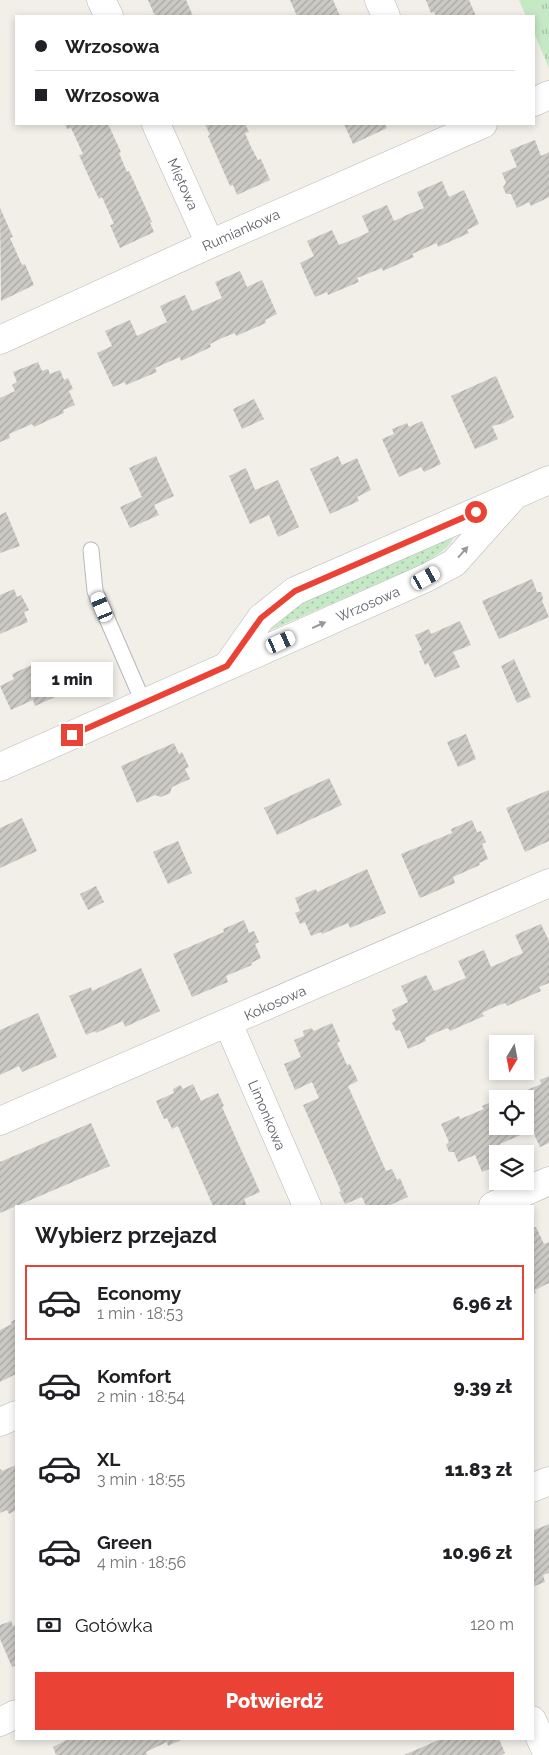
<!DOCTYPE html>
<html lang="pl">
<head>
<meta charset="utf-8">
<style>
	body { margin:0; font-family:Raleway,sans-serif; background:#f6f6f6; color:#202124; height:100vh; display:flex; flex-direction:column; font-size:19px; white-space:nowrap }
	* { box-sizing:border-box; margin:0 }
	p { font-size:16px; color:#757577 }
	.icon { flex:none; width:28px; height:28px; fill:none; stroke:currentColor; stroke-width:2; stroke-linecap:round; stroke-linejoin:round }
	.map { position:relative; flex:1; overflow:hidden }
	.panel { position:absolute; left:15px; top:1205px; width:519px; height:535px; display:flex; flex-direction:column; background:#fff; border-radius:0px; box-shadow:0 2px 8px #0003 }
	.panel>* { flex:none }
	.banner { position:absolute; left:15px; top:15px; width:520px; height:110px; border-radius:0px; box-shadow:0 2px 8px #0003; display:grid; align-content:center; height:110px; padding:0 20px; background:#fff }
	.needle { width:32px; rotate:190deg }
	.fabs { position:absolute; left:489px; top:1035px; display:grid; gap:10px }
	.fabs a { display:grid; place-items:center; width:45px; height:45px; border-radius:0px; background:#fff; box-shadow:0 2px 8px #0003; font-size:25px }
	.end { position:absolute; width:22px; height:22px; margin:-11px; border:6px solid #ea4335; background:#fff; box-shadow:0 0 0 2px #fff }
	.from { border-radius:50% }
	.bubble { position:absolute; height:35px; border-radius:0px; background:#fff; box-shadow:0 2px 8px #0003; font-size:16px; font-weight:800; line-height:35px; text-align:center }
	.car { position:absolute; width:15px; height:30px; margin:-15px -8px; border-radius:6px; box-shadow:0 0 4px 1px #0007; background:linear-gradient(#fff 24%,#345 0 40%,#fff 0 76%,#345 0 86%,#fff 0) }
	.banner b { display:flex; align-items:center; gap:18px; height:48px; font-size:19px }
	.banner b+b { border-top:1px solid #e0e0e0 }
	.banner i { width:12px; height:12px; background:#202124 }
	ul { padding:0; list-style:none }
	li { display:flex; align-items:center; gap:15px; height:75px; margin:0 10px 8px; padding:0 10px; border:2px solid transparent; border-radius:0px }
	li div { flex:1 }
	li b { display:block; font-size:19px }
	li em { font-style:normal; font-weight:800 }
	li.active { border-color:#ea4335 }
	li>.icon { width:45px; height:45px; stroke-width:1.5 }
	h2 { padding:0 20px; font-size:22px; line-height:60px }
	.pay { display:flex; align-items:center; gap:12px; height:55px; padding:0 20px; font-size:19px }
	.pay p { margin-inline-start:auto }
	.primary-button { display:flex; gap:10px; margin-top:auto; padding:10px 20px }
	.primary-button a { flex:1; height:58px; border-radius:0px; background:#ea4335; color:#fff; font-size:20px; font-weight:800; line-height:58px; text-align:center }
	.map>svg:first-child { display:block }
	.grass { fill:url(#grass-dots) }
	.park { fill:url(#park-tufts) }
	.building { fill:url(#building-hatch) }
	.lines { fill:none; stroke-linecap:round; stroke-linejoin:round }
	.lane-casing { stroke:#b5b8bc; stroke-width:17 }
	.street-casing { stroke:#b5b8bc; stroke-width:29 }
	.lane { stroke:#fff; stroke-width:15 }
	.street { stroke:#fff; stroke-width:28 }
	.oneway { fill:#979a9d }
	.route { stroke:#ea4335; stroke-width:6 }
	.labels { text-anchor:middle; stroke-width:4.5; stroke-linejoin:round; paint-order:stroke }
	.street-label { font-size:14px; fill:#5f6368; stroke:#fff }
</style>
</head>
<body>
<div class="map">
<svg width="549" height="1755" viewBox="0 0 549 1755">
	<defs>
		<pattern id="grass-dots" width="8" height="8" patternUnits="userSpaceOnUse" patternTransform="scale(1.25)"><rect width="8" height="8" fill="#c5e8c5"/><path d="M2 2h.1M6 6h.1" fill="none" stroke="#a3c0a4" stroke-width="1.8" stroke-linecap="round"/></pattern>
		<pattern id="park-tufts" width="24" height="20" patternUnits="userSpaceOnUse" patternTransform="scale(1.25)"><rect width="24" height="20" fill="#c5e8c5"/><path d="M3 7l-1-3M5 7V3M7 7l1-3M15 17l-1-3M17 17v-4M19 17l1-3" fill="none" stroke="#a3c0a4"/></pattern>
		<pattern id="building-hatch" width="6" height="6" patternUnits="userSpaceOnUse" patternTransform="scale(1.25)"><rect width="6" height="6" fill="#cccac5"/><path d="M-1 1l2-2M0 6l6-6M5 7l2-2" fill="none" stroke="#a9a8a4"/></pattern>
	</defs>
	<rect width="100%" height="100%" fill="#f1efe8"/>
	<path class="grass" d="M454 536C451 547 435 556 425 563L266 632 287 608Z"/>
	<path class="park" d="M519 0H549V68L534 33V16H526Z"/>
	<path class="building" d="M148 0H186L193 16H155Z
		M290 0H333L340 16H297Z
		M426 0H469L476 16H436L434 12 431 13Z
		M65 124H108L121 152 119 153 127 172 129 171 152 222 150 223 154 232 120 248 110 225 114 224 102 197 99 199 79 155 83 154 71 128 67 129Z
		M205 124H245L249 132 245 133 251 147 258 160 261 159 270 180 237 195 233 185 230 186 208 136 210 135Z
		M344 124H385L387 128 353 144Z
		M535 140 541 156 549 152V197L531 206 529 202 517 208 511 194H506L503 187 506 183 502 173 517 167 510 150Z
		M442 181 449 197 464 190 479 224 467 230 469 233 438 247 437 243 412 254 414 257 383 271 382 268 357 278 359 282 328 295 327 292 315 297 300 263 314 256 307 241 332 230 339 245 354 239 369 232 362 216 387 205 394 221 409 214 424 208 417 192Z
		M0 208 13 237 10 238 22 265 25 264 34 285 1 301Z
		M240 271 247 287 262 280 277 314 265 320 266 323 236 336 235 333 222 338 210 344 211 347 181 361 180 357 155 368 157 372 126 385 125 382 113 387 97 353 112 346 105 331 130 320 137 336 167 322 160 306 173 300 185 295 192 311 222 298 215 282Z
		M38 362 42 371 48 369 50 374 60 370 64 380 68 378 73 389 69 391 75 405 63 410 64 413 34 427 32 424 9 434 10 438 0 442V398L15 391 12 385 17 382 13 372Z
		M496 376 514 417 504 423 492 426 498 439 475 449 451 396Z
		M254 399 264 419 242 429 233 409Z
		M422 421 441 464 424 472 421 467 399 477 382 439 394 434 392 429 407 423 409 427Z
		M156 456 174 496 154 505 159 515 130 528 120 507 142 497 129 468Z
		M338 456 342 465 357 458 371 490 357 497 359 501 330 514 310 469Z
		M246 468 255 490 278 480 299 527 278 537 269 515 250 524 229 476Z
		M6 512 20 546 0 553V515Z
		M532 579 537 592H541L543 598 542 601 549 617 499 639 482 601Z
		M14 589 17 597 21 595 29 610 24 612 28 622 0 634V595Z
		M460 621 471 645 453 652 460 667 435 678 428 663 425 665 419 651 422 650 415 635 429 629 431 634Z
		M514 659 531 697 517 703 501 666Z
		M36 663 39 669 51 664 64 693 35 706 33 700 11 710 0 686 14 679 12 674Z
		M466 734 476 759 458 767 447 742Z
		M174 743 179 754 182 752 189 767 185 769 190 779 172 787 170 793 161 797 155 795 137 803 121 766Z
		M329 778 342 805 277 835 264 808Z
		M549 790V841L525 852 506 808Z
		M22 818 37 851 0 868V828Z
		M472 820 477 832 481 831 486 842 482 844 488 859 479 863 480 865 453 877 455 883 420 898 401 854 452 833 451 829Z
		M178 841 192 873 168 884 153 852Z
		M367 869 386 913 350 928 348 923 322 934 321 932 311 936 305 922 300 924 295 913 300 911 295 898 316 889 317 892Z
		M96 886 104 902 88 910 80 894Z
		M244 920 249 933 254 931 259 942 255 944 261 958 251 963 252 965 226 976 228 982 192 997 173 954 224 932 223 929Z
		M541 924 549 941V983L539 987 541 991 507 1006 505 1003 494 1007 482 1013 484 1016 450 1031 448 1028 437 1032 425 1038 426 1041 408 1049 400 1030 396 1031 392 1023 396 1020 392 1010 408 1002 401 986 426 975 434 991 466 978 458 961 484 950 491 967 523 953 515 935Z
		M141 968 160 1011 125 1027 123 1021 96 1033 95 1031 86 1035 69 996 91 987 92 991Z
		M38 1013 57 1057 22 1072 19 1066 0 1075V1030Z
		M332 1023 340 1041 337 1043 347 1065 350 1064 358 1081 348 1086 386 1171 392 1169 397 1180 400 1178 408 1197 390 1205V1206H366L362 1197 345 1204 339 1192 341 1191 303 1105 319 1098 312 1082 295 1090 284 1064 301 1057 294 1040 304 1036 303 1031 311 1028 314 1031Z
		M549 1076V1143L540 1147 532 1130 500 1144 505 1154H498V1165L482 1172 475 1155 458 1162 454 1152H449L446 1145 449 1142 441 1124 459 1116 460 1119 484 1109 482 1106 498 1099V1126H525V1099H498L517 1091 518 1094 541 1084 540 1080Z
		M193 1084 201 1101 218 1093 224 1106 222 1107 260 1192 244 1199 247 1206H213L178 1126 172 1129 167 1118 164 1119 156 1101 174 1093 173 1089 180 1085 183 1089Z
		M91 1123 110 1166 0 1213V1162Z
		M536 1227 544 1244 549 1242V1283L535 1290 536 1293 532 1295V1228Z
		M16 1319V1374L0 1382V1330L12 1324 11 1322Z
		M16 1465V1510L9 1514 7 1510 0 1513V1470L1 1469 2 1471Z
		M549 1524V1573L543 1575 545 1582 532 1587V1531Z
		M11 1621 13 1626 16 1625V1665L12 1667 0 1639V1625Z
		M69 1739H183L168 1746 167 1742 146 1752 147 1755H56L53 1747Z
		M441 1739H499L505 1753 501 1755H404Z"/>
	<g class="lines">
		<g class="lane-casing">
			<path id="lane" d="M91 550 95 591 144 704"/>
		</g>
		<g class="street-casing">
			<path id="street" d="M101 0 109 16
				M379 0 386 16
				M534 102 549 95
				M156 124 210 244
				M0 340 210 244 483 124
				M228 665 261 618 295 591 549 480
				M0 767 426 578 454 563 513 497
				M228 1023 307 1206
				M0 1121 549 883
				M493 1206 549 1181
				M0 1422 16 1415
				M532 1488 549 1481
				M532 1720 548 1755
				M0 1722 16 1714"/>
		</g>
		<use href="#lane" class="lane"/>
		<use href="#street" class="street"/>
	</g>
	<defs><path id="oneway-solid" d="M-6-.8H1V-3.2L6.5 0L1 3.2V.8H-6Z" transform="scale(1.25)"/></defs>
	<g class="oneway">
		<use href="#oneway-solid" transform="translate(463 552) rotate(-48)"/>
		<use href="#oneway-solid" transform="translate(319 625) rotate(-24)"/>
	</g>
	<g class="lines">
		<path class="route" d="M72 735 227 666 261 618 295 591 476 512"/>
	</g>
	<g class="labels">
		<g class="street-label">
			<text transform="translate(183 184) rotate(66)" y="5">Miętowa</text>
			<text transform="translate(241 230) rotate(-24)" y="5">Rumiankowa</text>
			<text transform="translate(368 604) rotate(-24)" y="5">Wrzosowa</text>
			<text transform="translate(275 1003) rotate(-24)" y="5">Kokosowa</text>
			<text transform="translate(267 1115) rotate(67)" y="5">Limonkowa</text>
		</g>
	</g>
</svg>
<div class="fabs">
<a><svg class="needle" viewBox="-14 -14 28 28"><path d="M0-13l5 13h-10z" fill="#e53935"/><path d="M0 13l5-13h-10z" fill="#757577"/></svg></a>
<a><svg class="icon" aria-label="locate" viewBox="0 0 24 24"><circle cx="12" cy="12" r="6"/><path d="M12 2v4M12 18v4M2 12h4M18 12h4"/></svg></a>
<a><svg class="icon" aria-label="layers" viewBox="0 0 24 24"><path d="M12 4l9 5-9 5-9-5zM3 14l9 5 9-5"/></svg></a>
</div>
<i class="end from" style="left:476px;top:512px"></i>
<i class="end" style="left:72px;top:735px"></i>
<div class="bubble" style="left:31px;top:662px;width:82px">1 min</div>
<i class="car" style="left:426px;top:578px;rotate:61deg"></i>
<i class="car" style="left:102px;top:607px;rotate:337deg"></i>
<i class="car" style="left:281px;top:642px;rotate:66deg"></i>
<div class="banner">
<b><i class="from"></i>Wrzosowa</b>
<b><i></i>Wrzosowa</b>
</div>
<section class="panel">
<h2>Wybierz przejazd</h2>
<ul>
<li class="active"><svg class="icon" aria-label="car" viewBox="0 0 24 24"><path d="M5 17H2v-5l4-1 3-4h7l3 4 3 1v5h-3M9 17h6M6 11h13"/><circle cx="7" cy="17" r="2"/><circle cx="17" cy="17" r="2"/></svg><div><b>Economy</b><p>1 min · 18:53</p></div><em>6.96 zł</em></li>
<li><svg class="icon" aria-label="car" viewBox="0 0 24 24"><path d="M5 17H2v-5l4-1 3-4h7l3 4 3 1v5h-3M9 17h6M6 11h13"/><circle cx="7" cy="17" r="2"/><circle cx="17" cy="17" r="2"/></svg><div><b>Komfort</b><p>2 min · 18:54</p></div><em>9.39 zł</em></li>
<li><svg class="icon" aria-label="car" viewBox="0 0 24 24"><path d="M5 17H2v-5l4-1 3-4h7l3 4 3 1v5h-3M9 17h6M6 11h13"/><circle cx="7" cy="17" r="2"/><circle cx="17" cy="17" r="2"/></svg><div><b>XL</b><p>3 min · 18:55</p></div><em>11.83 zł</em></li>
<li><svg class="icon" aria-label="car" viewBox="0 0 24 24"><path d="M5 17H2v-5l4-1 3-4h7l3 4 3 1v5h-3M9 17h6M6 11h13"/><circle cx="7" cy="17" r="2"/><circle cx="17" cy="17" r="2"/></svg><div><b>Green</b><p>4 min · 18:56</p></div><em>10.96 zł</em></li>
</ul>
<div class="pay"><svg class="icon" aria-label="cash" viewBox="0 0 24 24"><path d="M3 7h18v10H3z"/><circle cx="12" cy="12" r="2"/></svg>Gotówka<p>120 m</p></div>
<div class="primary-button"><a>Potwierdź</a></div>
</section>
</div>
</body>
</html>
